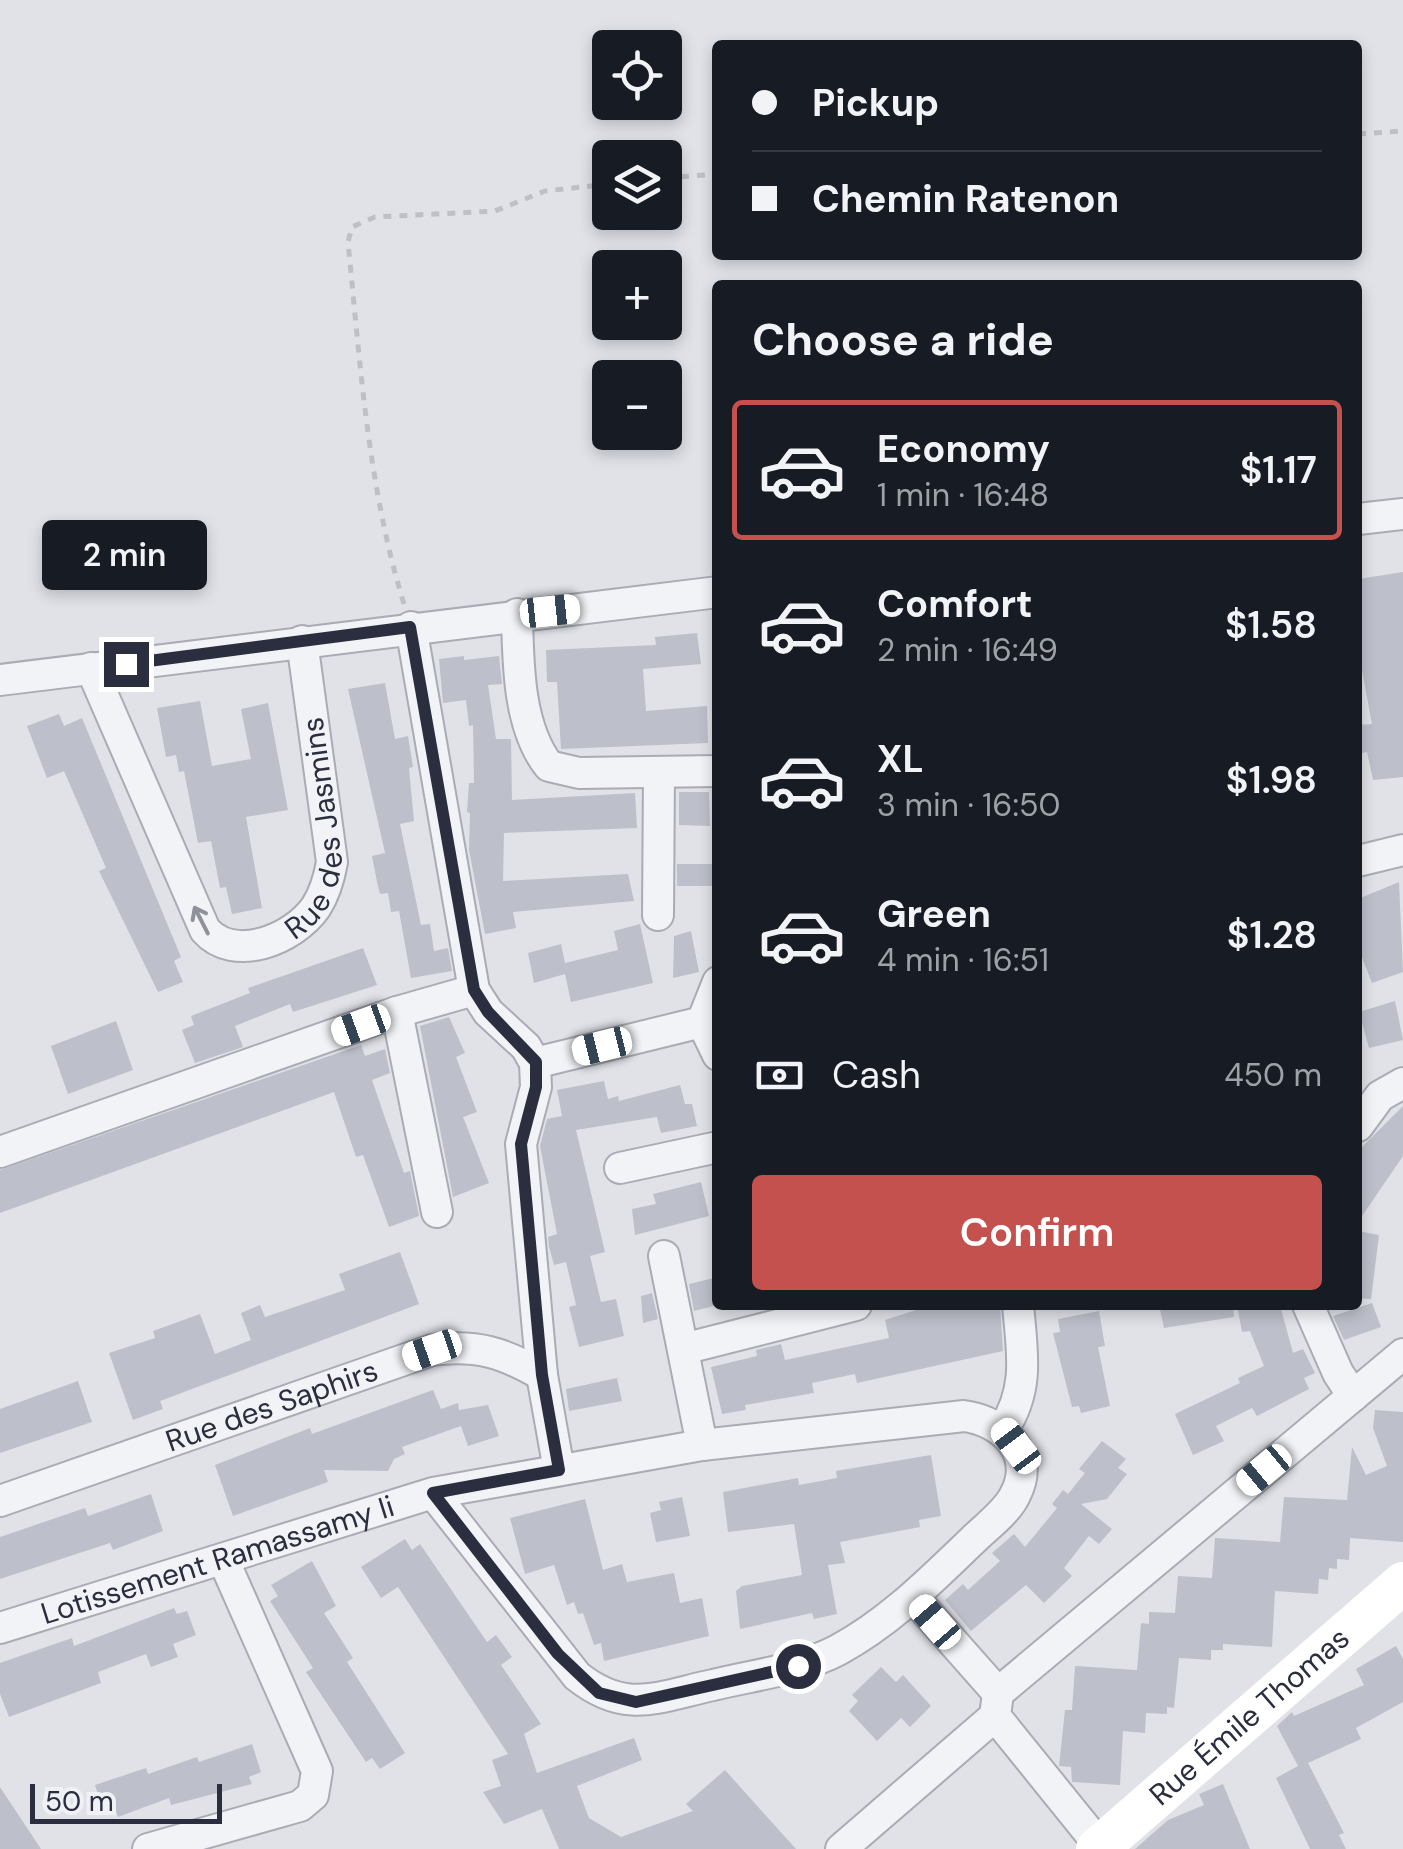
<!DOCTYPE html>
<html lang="en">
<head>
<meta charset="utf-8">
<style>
	body { margin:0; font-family:"DM Sans",sans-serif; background:#20242c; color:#f1f3f6; height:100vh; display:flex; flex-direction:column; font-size:38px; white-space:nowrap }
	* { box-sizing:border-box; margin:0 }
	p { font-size:32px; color:#9ea1a6 }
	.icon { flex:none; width:55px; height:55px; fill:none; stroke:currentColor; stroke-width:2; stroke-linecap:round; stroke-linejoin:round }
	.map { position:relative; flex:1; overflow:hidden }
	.drawer { position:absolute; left:712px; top:280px; width:650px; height:1030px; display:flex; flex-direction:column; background:#171b24; border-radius:10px; box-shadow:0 5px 15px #0003 }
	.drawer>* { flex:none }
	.top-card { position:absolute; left:712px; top:40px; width:650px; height:220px; border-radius:10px; box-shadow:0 5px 15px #0003; display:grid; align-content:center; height:220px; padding:0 40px; background:#171b24 }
	.tools { position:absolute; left:592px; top:30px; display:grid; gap:20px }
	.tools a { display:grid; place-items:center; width:90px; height:90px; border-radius:10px; background:#171b24; box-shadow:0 5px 15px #0003; font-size:50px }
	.scale { position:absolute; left:30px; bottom:25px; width:192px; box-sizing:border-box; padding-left:10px; border:5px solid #2a2e3e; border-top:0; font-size:28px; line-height:35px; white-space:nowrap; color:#2a2e3e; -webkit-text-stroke:8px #eff1f5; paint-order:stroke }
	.end { position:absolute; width:45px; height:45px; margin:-22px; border:12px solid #2a2e3e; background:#fff; box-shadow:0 0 0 5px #fff }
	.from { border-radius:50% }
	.bubble { position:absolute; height:70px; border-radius:10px; background:#171b24; box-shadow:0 5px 15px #0003; font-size:32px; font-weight:600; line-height:70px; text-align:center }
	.car { position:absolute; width:30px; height:60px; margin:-30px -15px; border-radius:12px; box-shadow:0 0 8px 2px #0007; background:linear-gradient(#fff 24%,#345 0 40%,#fff 0 76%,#345 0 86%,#fff 0) }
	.top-card b { display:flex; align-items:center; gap:35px; height:95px; font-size:38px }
	.top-card b+b { border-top:2px solid #363941 }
	.top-card i { width:25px; height:25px; background:#f1f3f6 }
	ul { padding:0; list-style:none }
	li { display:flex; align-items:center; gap:30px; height:140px; margin:0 20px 15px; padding:0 20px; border:5px solid transparent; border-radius:10px }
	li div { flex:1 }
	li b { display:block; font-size:38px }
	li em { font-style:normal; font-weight:600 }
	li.current { border-color:#c4514e }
	li>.icon { width:90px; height:90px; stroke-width:1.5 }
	h2 { padding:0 40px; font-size:45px; line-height:120px }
	.pay { display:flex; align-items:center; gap:25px; height:110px; padding:0 40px; font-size:38px }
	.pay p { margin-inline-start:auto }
	.action { display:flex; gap:20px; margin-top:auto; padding:20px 40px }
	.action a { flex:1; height:115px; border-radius:10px; background:#c4514e; color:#fff; font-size:40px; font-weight:600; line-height:115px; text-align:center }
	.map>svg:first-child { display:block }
	.building { fill:#bdc0ca }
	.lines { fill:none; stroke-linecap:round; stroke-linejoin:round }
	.street-casing { stroke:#a9acb5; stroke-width:34 }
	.path { stroke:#bec0c6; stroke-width:5; stroke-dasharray:8 8; stroke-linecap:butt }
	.street { stroke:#f2f3f6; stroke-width:30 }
	.secondary { stroke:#fff; stroke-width:42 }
	.oneway { stroke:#8e909a }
	.route { stroke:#2a2e3e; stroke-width:12 }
	.labels { text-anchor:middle; stroke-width:8; stroke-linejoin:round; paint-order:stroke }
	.street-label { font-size:30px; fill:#2a2e3e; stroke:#eff1f5 }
</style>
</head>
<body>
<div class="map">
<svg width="1403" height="1849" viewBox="0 0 1403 1849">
	<rect width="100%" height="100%" fill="#e0e2e8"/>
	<path class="building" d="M1403 572V777L1373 780 1367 752 1358 754V725L1372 724 1358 649V579Z
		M697 633 701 664 643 669 646 711 707 706 708 743 561 749 557 682H547L546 650 656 645 655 637Z
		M464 656V660L499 656 502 684 488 685 496 739H511L512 800 635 793 637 828 504 833 503 881 628 874 634 901 513 912 516 928 485 934 469 850 470 813 467 812 469 783H474L473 725 469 726 466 700 443 703 439 659Z
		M385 683 395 739 408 736 413 767 409 768 414 821 400 824 421 925 430 924 434 951 448 948 452 971 411 978 399 911 391 912 388 893 380 894 377 882 372 856 385 853 348 689Z
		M200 701 212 766 251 759 241 709 268 703 288 810 246 817 262 908 232 914 226 887 220 888 211 841 198 843 184 771 179 772 176 755 166 757 157 708Z
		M59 714 64 726 82 718 181 957 174 961 183 982 158 992 99 871 106 868 64 771 47 778 27 726Z
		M679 792H709L710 826 679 825Z
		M677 864H718V886H677Z
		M1399 882 1403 972 1372 983 1358 947V899Z
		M640 924 653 983 571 1002 565 974 534 983 528 953 561 944 565 963 618 950 614 931Z
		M691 931 699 972 673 978 674 936Z
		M363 948 377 985 293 1012 290 1004 235 1026 243 1047 195 1063 182 1030 194 1025 191 1016 250 993 248 988Z
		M1395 1001 1403 1040 1369 1048 1359 1012Z
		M449 1017 465 1053 456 1057 477 1112 463 1117 489 1183 453 1197 420 1026Z
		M116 1021 133 1070 68 1094 51 1046Z
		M361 1045 365 1056 385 1049 390 1073 372 1080 404 1173 410 1171 419 1216 389 1227 363 1155 356 1157 334 1092 0 1213V1170Z
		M604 1081 608 1099 618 1096 619 1101 680 1085 685 1104H692L697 1126 661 1133 657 1117 576 1130 605 1252 590 1256 601 1302 616 1299 624 1336 579 1347 569 1307 576 1305 566 1262 554 1265 549 1247 548 1237 557 1234 540 1146 547 1119 562 1116 557 1090Z
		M1403 1106V1156L1358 1222V1151Z
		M701 1182 709 1216 635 1235 632 1209 656 1204 653 1194Z
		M1358 1231 1379 1235 1371 1299 1358 1298Z
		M400 1252 419 1304 160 1401 163 1409 133 1420 109 1353 155 1338 153 1331 200 1314 215 1354 251 1340 241 1313 260 1305 265 1317 345 1290 339 1274Z
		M718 1277V1305L694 1311 689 1284Z
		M652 1293 658 1319 643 1323 641 1296Z
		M1372 1303 1381 1327 1344 1340 1333 1316Z
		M932 1305H1000L1003 1351 857 1383 855 1374 812 1383 814 1393 745 1405 746 1410 722 1414 711 1367 757 1356 756 1350 781 1344 785 1360 889 1338 885 1320Z
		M1159 1305H1233L1234 1317 1164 1328Z
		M1237 1305H1280L1293 1353 1303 1349 1315 1373 1304 1378 1309 1389 1257 1416 1252 1408 1216 1426 1224 1441 1193 1455 1175 1414 1240 1383 1238 1378 1264 1366 1250 1331 1242 1332Z
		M1099 1311 1105 1346 1098 1347 1110 1406 1081 1413 1079 1406 1072 1407 1053 1333 1060 1332 1058 1319Z
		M617 1378 622 1401 569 1411 566 1389Z
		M78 1381 92 1422 0 1453V1409Z
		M433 1390 441 1409 458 1403 459 1410 488 1405 499 1436 468 1446 461 1426 402 1447 405 1454 394 1459 388 1471 324 1470 328 1482 233 1516 215 1465 310 1428 312 1434Z
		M1375 1410 1403 1412V1542L1350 1538 1349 1560 1337 1559V1569L1329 1568 1328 1580 1319 1579 1318 1594 1275 1591 1272 1647 1223 1644V1650H1211V1660L1179 1658 1174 1708 1167 1707V1714L1146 1713 1145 1733 1123 1731 1120 1785 1072 1782 1071 1767 1059 1766 1065 1710H1072L1075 1666 1137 1670 1141 1623 1149 1624V1612L1175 1613 1178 1576 1212 1578 1215 1538 1280 1542 1284 1497 1347 1500 1352 1447 1366 1475 1387 1466 1373 1428Z
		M1102 1441 1126 1459 1118 1468 1127 1474 1107 1499 1081 1504 1112 1529 1099 1544 1089 1536 1064 1568 1072 1576 1044 1603 1026 1585 971 1631 945 1600 963 1584 968 1590 1000 1561 992 1553 1014 1534 1025 1547 1057 1508 1052 1504 1063 1490 1068 1494 1085 1473 1079 1469Z
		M931 1455 941 1516 919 1520 920 1527 840 1542 845 1563 828 1565 837 1614 814 1619 812 1613 740 1629 736 1591 742 1586 802 1575 794 1524 728 1532 723 1492 798 1478 799 1485 837 1478 836 1471Z
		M151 1494 163 1531 113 1550 110 1543 0 1579V1537L85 1508 88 1516Z
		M682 1497 690 1536 656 1542 650 1513 661 1510 659 1502Z
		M585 1499 603 1570 622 1564 627 1582 674 1573 680 1603 702 1598 709 1636 604 1661 601 1643 594 1645 583 1613 578 1614 574 1602 567 1605 554 1565 525 1574 510 1518Z
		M405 1539 412 1550 420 1544 487 1642 496 1635 512 1657 501 1665 541 1724 524 1734 537 1773 634 1738 642 1760 577 1786 589 1818 621 1837 693 1811 686 1804 725 1770 796 1849H559L542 1809 504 1824 483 1792 501 1786 492 1760 508 1754 398 1587 381 1598 361 1567Z
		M312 1561 336 1606 324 1613 353 1658 347 1662 405 1753 380 1769 372 1758 366 1762 306 1672 313 1668 270 1601 278 1596 271 1585Z
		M174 1608 177 1614 187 1611 196 1635 173 1644 178 1657 151 1667 146 1654 98 1672 101 1683 9 1717 0 1694V1663L72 1638 74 1646Z
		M1396 1646 1403 1659V1702L1356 1728 1361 1739 1308 1763 1344 1833 1339 1835 1346 1849H1310L1276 1778 1298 1766 1277 1726 1292 1712 1294 1716 1364 1685 1356 1669Z
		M881 1667 896 1682 903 1675 931 1706 910 1727 901 1718 877 1741 849 1711 858 1701 852 1695Z
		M252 1744 261 1772 249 1777 252 1784 171 1805 169 1798 118 1817 115 1809 104 1813 95 1785 146 1768 148 1774 197 1757 199 1762Z
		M1223 1784 1250 1849H1135L1168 1820 1204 1805 1199 1794Z
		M0 1787 41 1849H0Z"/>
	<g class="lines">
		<g class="street-casing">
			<g id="street">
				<path d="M1358 519 1403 514"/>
				<path d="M517 614C518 662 518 727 549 766L579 773 718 771"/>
				<path d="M411 627 474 990 488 1012 526 1047 535 1063 536 1087 521 1144 542 1375 559 1470"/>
				<path id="s1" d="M91 668 205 930C234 963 293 940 316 907 325 893 329 879 332 862L302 641"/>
				<path d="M0 680 718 592"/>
				<path d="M1358 861 1403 850"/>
				<path d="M658 915 659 772"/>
				<path d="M397 1012 437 1212"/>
				<path d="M702 1022 718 1055"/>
				<path d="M535 1063 702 1022 718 982"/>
				<path d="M1358 1126 1380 1096 1403 1083"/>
				<path d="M0 1152 397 1012 474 990"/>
				<path d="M620 1168 718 1147"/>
				<path d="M664 1256 702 1445"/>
				<path d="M1308 1305 1338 1373 1353 1396"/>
				<path d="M683 1349 856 1305"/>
				<path d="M1003 1429C1030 1389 1022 1351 1018 1305"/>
				<path id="s2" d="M0 1501 432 1350C477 1344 504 1353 542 1375"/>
				<path d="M914 1598 998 1693 995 1716 1100 1846"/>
				<path id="s3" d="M0 1628 433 1493 702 1445 964 1416C1002 1421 1037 1453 1015 1495 1007 1512 986 1527 973 1540 931 1580 890 1622 838 1650 800 1670 754 1675 713 1685 657 1697 626 1715 577 1676L433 1493"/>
				<path d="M998 1693 1403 1354"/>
				<path d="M148 1849 300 1806 313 1795 317 1771 223 1559"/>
				<path d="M841 1849 995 1716"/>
			</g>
		</g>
		<path class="path" d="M1358 134 1403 131
			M665 178 718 174
			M404 604C368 488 360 362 348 242L352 227 375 217 495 211 545 191 610 184"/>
		<use href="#street" class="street"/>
		<path class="secondary" id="s4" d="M1097 1849 1403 1583"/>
	</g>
	<defs><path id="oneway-shaft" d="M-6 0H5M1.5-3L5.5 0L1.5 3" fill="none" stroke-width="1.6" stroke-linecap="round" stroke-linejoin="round" transform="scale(2.5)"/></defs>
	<use class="oneway" href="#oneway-shaft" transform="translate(201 920) rotate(-117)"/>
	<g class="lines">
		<path class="route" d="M126 664 410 627 474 990 488 1012 536 1062V1087L521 1144 542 1375 559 1470 433 1493 558 1654 599 1693 636 1702 798 1666"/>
	</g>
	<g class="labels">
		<g class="street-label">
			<text dy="10" stroke="none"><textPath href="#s1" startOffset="492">Rue des Jasmins</textPath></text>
			<text dy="10" stroke="none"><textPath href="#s2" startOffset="288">Rue des Saphirs</textPath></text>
			<text dy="10" stroke="none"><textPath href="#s3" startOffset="228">Lotissement Ramassamy Ii</textPath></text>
			<text dy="10" stroke="none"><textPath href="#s4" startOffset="202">Rue Émile Thomas</textPath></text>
		</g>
	</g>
</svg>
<div class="tools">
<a><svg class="icon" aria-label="locate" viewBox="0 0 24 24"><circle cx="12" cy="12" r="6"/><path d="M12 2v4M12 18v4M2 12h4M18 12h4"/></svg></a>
<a><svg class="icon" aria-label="layers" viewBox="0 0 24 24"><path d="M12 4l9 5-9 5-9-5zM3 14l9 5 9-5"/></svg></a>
<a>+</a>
<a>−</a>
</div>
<div class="scale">50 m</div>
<i class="end from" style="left:798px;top:1666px"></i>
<i class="end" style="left:126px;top:664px"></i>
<div class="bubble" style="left:42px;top:520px;width:165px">2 min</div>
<i class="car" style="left:550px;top:611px;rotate:84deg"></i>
<i class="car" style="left:361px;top:1025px;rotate:250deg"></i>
<i class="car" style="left:602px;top:1046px;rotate:256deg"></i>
<i class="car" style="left:432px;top:1350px;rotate:251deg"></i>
<i class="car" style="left:1016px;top:1446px;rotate:323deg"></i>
<i class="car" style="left:1264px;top:1470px;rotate:230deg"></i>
<i class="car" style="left:935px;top:1622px;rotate:319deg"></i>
<div class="top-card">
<b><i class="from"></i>Pickup</b>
<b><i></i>Chemin Ratenon</b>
</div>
<section class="drawer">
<h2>Choose a ride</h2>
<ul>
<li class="current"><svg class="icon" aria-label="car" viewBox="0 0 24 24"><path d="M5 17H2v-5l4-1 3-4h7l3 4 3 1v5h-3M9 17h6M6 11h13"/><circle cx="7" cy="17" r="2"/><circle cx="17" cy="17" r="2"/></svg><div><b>Economy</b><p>1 min · 16:48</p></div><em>$1.17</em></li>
<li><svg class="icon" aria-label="car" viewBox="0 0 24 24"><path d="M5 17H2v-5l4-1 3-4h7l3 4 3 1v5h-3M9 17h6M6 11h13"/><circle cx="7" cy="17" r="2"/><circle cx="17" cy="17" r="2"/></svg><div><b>Comfort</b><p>2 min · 16:49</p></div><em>$1.58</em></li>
<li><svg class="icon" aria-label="car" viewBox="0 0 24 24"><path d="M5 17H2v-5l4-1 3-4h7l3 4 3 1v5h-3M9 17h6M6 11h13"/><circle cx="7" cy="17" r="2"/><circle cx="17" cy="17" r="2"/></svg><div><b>XL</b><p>3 min · 16:50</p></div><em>$1.98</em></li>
<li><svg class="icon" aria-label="car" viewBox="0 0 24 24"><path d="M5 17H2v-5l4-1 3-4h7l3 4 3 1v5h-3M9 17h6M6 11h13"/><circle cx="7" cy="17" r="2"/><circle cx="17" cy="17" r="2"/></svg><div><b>Green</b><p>4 min · 16:51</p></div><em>$1.28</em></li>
</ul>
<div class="pay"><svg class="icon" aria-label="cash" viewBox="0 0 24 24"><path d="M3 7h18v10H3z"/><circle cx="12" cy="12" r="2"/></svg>Cash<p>450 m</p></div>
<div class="action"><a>Confirm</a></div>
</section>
</div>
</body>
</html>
